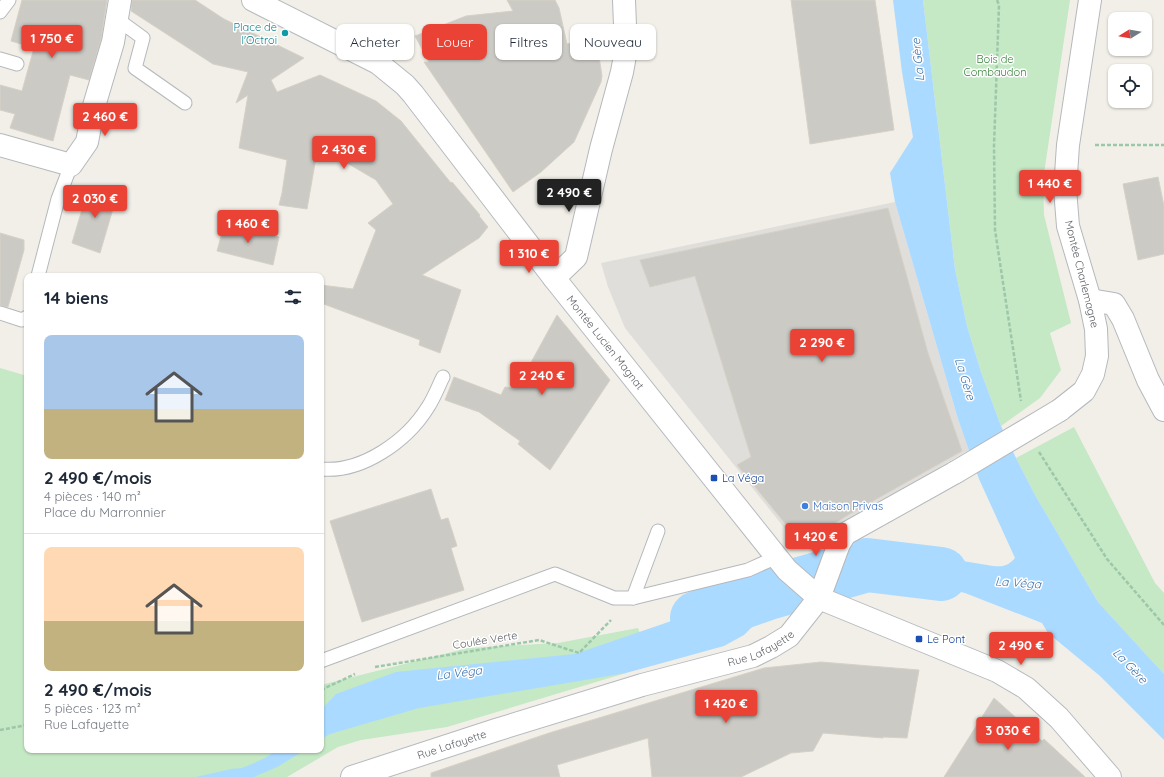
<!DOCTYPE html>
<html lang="fr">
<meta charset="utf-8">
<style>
body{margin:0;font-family:Quicksand,sans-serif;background:#f2f2f3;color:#1f2937;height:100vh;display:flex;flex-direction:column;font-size:15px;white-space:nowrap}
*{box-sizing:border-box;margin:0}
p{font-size:13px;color:#747a83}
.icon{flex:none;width:22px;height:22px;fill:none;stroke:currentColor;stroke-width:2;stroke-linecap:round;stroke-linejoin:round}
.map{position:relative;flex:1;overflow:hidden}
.drawer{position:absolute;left:24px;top:273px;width:300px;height:480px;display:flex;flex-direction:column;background:#fff;border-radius:8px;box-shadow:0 1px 3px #0004}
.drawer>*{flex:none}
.guide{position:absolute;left:336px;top:24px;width:380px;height:36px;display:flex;gap:8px}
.needle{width:26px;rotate:259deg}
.fabs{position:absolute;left:1108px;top:12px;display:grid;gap:8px}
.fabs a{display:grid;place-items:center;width:44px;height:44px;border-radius:8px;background:#fff;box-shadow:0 1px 3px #0004;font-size:20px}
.price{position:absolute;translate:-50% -34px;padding:0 9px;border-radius:4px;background:#ea4335;color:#fff;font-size:13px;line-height:26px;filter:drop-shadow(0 1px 2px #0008)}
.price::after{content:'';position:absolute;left:50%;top:24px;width:12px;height:9px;margin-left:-6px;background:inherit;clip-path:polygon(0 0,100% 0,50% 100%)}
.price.selected{background:#222;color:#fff}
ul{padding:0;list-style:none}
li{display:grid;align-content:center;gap:8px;height:212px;padding:0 20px}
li+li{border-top:1px solid #e0e1e3}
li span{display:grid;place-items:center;height:124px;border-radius:8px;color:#555}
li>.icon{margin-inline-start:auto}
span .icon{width:72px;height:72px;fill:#fffc;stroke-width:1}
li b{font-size:17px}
h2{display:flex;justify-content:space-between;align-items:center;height:48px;padding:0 20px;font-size:17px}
.tag{padding:0 14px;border-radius:8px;background:#fff;box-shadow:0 1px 3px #0004;font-size:14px;line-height:36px}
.tag.selected{background:#ea4335;color:#fff}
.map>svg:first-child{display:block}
.industrial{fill:#e0deda}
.green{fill:#c5e8c5}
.water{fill:#aadaff}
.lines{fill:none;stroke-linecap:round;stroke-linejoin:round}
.river{stroke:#aadaff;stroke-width:54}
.building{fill:#cccac5;stroke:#d6d1c6}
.service-casing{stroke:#b5b8bc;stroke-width:15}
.minor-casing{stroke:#b5b8bc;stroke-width:24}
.tertiary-casing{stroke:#b5b8bc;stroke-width:24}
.secondary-casing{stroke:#b6babf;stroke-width:24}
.path{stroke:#9cc7a9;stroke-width:2.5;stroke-dasharray:4 2;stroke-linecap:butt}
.service{stroke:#fff;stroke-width:13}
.minor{stroke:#fff;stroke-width:22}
.tertiary{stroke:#fff;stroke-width:22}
.secondary{stroke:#fff;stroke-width:22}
.tertiary-bridge-casing{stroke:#b5b8bc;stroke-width:24;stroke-linecap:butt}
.tertiary-bridge{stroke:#fff;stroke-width:22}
.culture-dot{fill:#0f9aa8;stroke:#fff;stroke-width:1.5}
.transit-dot{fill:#1a4fb4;stroke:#fff;stroke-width:1.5}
.shop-dot{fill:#3f7fe0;stroke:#fff;stroke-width:1.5}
.labels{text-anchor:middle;stroke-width:3;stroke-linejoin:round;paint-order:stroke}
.culture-label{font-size:11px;fill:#0d838f;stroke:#fff;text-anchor:end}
.park-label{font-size:11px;fill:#348238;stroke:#fff}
.street-label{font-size:11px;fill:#5f6368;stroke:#fff}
.transit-label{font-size:11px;fill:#164399;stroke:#fff;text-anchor:start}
.shop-label{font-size:11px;fill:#366cbe;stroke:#fff;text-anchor:start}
.water-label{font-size:12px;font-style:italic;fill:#4174aa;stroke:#fff}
</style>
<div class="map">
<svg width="1164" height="777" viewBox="0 0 1164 777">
<rect width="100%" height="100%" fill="#f1efe8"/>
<polygon class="industrial" points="895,202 958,419 969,450 814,540 790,535 625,328 608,287 601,263"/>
<g class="green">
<polygon points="923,0 1070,0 1043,180 1044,215 1071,323 1050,333 1061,370 1040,398 1001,426 981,372 967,326 955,269"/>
<polygon points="0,368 27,376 27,750 321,750 321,685 468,648 558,643 638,628 643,643 626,673 447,727 361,740 338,747 287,777 0,777"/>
<polygon points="1074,427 1155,583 1164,593 1164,674 1098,602 1035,495 1016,458"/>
</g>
<g class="water">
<path d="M893 0H923L955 269 967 326 981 372 1001 426 1016 458 1035 495 1098 602 1164 674V740L1100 676 1048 633 1042 623 965 593 868 569 867 563 896 550 993 566C1003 567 1008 566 1015 558L979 479 958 419 895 202 890 173 913 137 902 72Z"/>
<polygon points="759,591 768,593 765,606 761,618 744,635 724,646 626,673 419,708 330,734 321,739 321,710 336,694 396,672 575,654"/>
<polygon points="277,750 305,750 277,767 254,777 196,777 231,769 242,768 252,764 265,758"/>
</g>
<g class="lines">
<polyline class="river" points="697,618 768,593 867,565 941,574"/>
</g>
<g class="building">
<polygon points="22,0 107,0 101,39 89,80 70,75 53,141 10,128 15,114 0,110 0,85 22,91 34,48 11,41"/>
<polygon points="132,0 195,0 224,19 304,58 271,80 277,92 320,75 376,101 401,121 451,183 452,182 480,215 479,216 488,227 479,238 422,275 461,290 440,353 419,345 420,340 321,303 321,285 353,289 376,230 368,223 393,204 376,180 318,146 307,209 279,205 282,193 287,160 239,148 248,95 236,103 248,72 213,64 131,11"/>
<polygon points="507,0 555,0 559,8 567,44 596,37 602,76 601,82 574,142 541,172 513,192 424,62 429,62 415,36 466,16 513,11"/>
<polygon points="791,0 875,0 894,130 810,144"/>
<polygon points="1158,177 1164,206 1164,254 1138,260 1123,184"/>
<polygon points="89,186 117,195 100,253 72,243"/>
<polygon points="888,208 928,353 962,451 848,515 813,537 793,533 737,465 751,457 695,276 650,287 640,260"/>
<polygon points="225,222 279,237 273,265 217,251"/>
<polygon points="0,233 24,240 24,250 8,307 0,305"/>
<polygon points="557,315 610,380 550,470 518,444 520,441 479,412 445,400 454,377 501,395 505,387 517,388"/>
<polygon points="431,489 441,520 448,518 457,546 451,548 464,590 362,622 330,521"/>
<polygon points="821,662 919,670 907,738 883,737 883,738 823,733 813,751 791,753 741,777 652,777 648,738 557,765 560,777 431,777 431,773 549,733 764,668"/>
<polygon points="994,698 1042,741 1044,739 1085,777 944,777"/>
</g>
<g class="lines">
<defs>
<g id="service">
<polyline points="0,12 9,0"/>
<polyline points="117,19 143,38 135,68 185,103"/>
<polyline points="0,59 17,64"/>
<polyline points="38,276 58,199 71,165"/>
<polyline points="0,313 22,320 27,317"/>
<path d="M321 469C362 473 407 441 428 407 434 398 438 387 443 377"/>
<polyline points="633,598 658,531"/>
<polyline points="321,661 555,574 614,598 633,598 748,570 777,557"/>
</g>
<g id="minor">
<polyline points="0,145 71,165 87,142 94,106 113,42 120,0"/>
<polyline points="554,278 576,257 601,149 622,72 626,50 624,0"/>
<polyline points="1090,300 1114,304 1123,319 1148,380 1164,410"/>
</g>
<g id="tertiary">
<polyline points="1060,410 1084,391 1093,374 1097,356 1096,329 1090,300 1068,226 1065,189 1068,145 1090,0"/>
<polyline points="819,598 839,544 845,534 956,472"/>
</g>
<g id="secondary">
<path id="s1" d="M253 0 378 63 405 85 413 94 554 278 787 570 819 598 997 671 1026 688 1059 718 1110 777"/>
<path id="s2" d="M352 777 496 730 642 685 753 656 771 647 789 636 819 598"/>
</g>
</defs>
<use href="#service" class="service-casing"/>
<use href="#minor" class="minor-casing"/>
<use href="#tertiary" class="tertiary-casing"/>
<use href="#secondary" class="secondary-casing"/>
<g class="path">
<polyline points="997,0 999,5 994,146 995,230 1021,401"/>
<polyline points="1095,145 1164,145"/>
<polyline points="1039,452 1107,559 1164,625"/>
<polyline points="375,667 539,640 579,653 611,620"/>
<polyline points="321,690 355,674"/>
<polyline points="0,730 27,725"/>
<polyline points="166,750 174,751 179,750"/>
</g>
<use href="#service" class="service"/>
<use href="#minor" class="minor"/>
<use href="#tertiary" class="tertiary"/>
<use href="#secondary" class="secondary"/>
<defs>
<polyline id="tertiary-bridge" points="956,472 1060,410"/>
</defs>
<use href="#tertiary-bridge" class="tertiary-bridge-casing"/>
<use href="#tertiary-bridge" class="tertiary-bridge"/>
</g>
<circle class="culture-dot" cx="285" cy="33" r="4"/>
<g class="transit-dot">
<rect x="710" y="474" width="8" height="8" rx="2"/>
<rect x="915" y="635" width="8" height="8" rx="2"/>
</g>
<circle class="shop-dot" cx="805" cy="506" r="4"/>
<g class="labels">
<g class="culture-label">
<text x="277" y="31">Place de<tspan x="277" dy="13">l'Octroi</tspan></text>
</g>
<g class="park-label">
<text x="995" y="63">Bois de<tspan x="995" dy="13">Combaudon</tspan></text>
</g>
<g class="street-label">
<text transform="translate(1082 274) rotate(76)" y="4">Montée Charlemagne</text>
<text dy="4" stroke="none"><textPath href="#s1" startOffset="501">Montée Lucien Magnat</textPath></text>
<text transform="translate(485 640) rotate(-9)" y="4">Coulée Verte</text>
<text dy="4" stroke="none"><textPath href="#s2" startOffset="429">Rue Lafayette</textPath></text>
<text dy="4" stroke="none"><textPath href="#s2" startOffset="105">Rue Lafayette</textPath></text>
</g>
<g class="transit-label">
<text x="722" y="482">La Véga</text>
<text x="927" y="643">Le Pont</text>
</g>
<g class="shop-label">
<text x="813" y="510">Maison Privas</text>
</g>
<g class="water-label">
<text transform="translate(918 60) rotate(-96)" y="4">La Gère</text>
<text transform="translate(965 379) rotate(73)" y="4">La Gère</text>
<text transform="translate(1018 583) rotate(4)" y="4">La Véga</text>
<text transform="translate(1130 666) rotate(46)" y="4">La Gère</text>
<text transform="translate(459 673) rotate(-7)" y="4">La Véga</text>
</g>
</g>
</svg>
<div class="fabs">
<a><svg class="needle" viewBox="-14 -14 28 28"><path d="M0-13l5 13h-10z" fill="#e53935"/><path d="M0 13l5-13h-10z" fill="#747a83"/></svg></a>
<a><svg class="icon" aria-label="locate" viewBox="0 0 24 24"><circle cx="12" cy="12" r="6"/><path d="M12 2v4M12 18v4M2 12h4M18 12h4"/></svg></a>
</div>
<b class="price" style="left:52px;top:59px">1 750 €</b>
<b class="price" style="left:105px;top:137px">2 460 €</b>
<b class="price" style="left:344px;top:170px">2 430 €</b>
<b class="price" style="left:1050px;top:204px">1 440 €</b>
<b class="price selected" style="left:569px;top:213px">2 490 €</b>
<b class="price" style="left:95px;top:219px">2 030 €</b>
<b class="price" style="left:248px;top:244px">1 460 €</b>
<b class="price" style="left:529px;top:274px">1 310 €</b>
<b class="price" style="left:822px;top:363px">2 290 €</b>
<b class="price" style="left:542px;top:396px">2 240 €</b>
<b class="price" style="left:816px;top:557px">1 420 €</b>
<b class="price" style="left:1021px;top:666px">2 490 €</b>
<b class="price" style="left:726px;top:724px">1 420 €</b>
<b class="price" style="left:1008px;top:751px">3 030 €</b>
<div class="guide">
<a class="tag">Acheter</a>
<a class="tag selected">Louer</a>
<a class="tag">Filtres</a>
<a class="tag">Nouveau</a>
</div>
<section class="drawer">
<h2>14 biens<svg class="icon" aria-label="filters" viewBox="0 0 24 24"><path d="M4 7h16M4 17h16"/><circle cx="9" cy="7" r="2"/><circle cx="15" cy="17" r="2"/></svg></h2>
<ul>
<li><span style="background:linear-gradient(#a9c7e8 60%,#c2b280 0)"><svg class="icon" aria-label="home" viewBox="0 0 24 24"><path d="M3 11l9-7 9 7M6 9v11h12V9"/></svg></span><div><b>2 490 €/mois</b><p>4 pièces · 140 m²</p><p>Place du Marronnier</p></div></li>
<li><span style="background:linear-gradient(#ffd9b3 60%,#c2b280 0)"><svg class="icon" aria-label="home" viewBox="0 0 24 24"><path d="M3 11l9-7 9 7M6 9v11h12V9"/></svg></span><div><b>2 490 €/mois</b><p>5 pièces · 123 m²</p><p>Rue Lafayette</p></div></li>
</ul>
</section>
</div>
